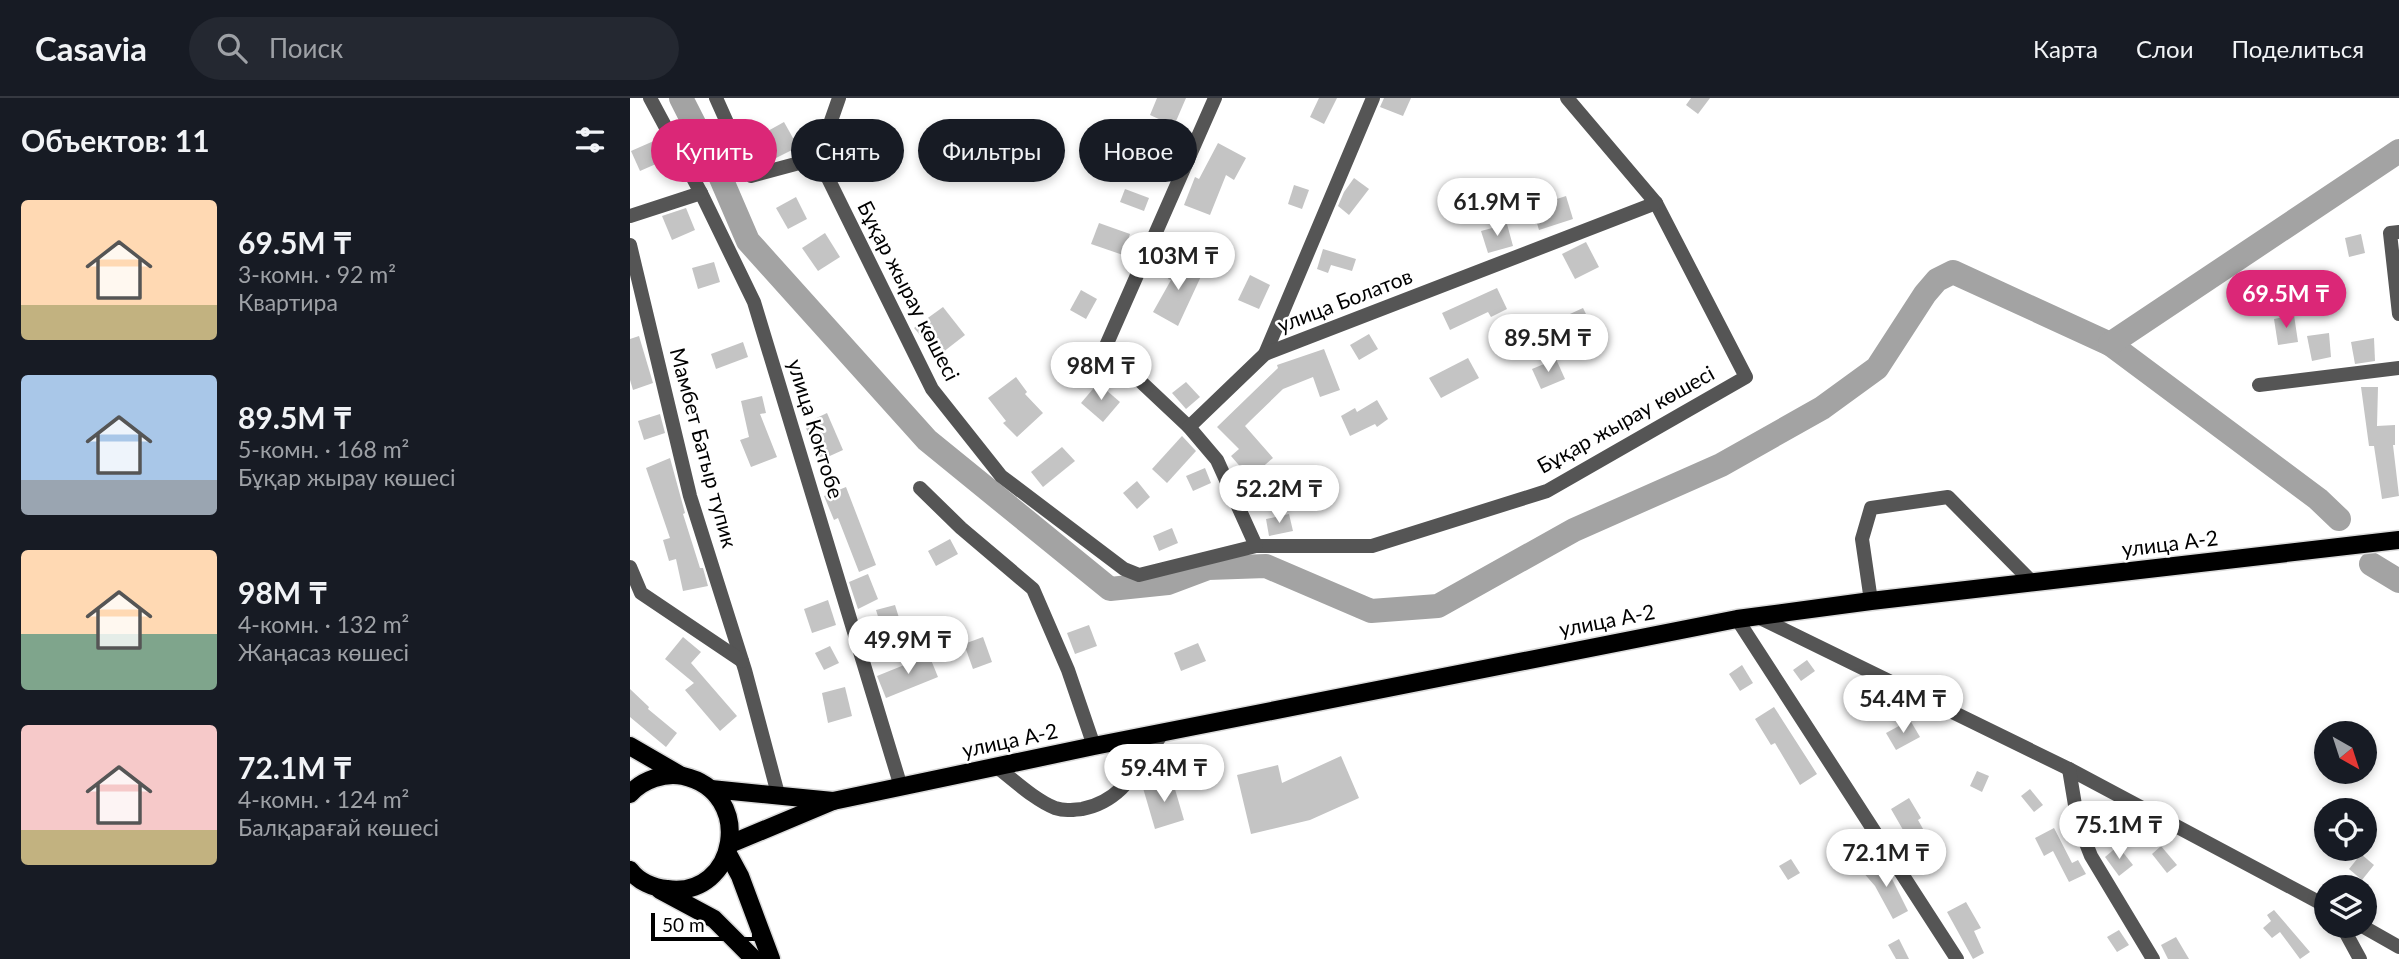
<!DOCTYPE html>
<html lang="ru">
<meta charset="utf-8">
<style>
body{margin:0;font-family:Lato,sans-serif;background:#242831;color:#f1f3f6;height:100vh;display:flex;flex-direction:column;font-size:26px;white-space:nowrap}
*{box-sizing:border-box;margin:0}
p{font-size:23px;color:#9ea1a6}
.icon{flex:none;width:38px;height:38px;fill:none;stroke:currentColor;stroke-width:2;stroke-linecap:round;stroke-linejoin:round}
.map{position:relative;flex:1;overflow:hidden}
.drawer{display:flex;flex-direction:column;background:#171b24;width:630px}
.drawer>*{flex:none}
.top-card{position:absolute;left:21px;top:21px;width:665px;height:63px;display:flex;gap:14px}
.needle{width:46px;rotate:141deg}
.tools{position:absolute;left:1684px;top:623px;display:grid;gap:14px}
.tools a{display:grid;place-items:center;width:63px;height:63px;border-radius:50%;background:#171b24;box-shadow:0 4px 10px #0003;font-size:35px}
.scale{position:absolute;left:21px;bottom:18px;width:105px;box-sizing:border-box;padding-left:7px;border:4px solid #000;border-top:0;font-size:19px;line-height:24px;white-space:nowrap;color:#000;-webkit-text-stroke:5px #fff;paint-order:stroke}
.price{position:absolute;translate:-50% -60px;padding:0 16px;border-radius:24px;background:#fff;color:#222;font-size:23px;line-height:46px;filter:drop-shadow(0 2px 4px #0008)}
.price::after{content:'';position:absolute;left:50%;top:42px;width:21px;height:16px;margin-left:-10px;background:inherit;clip-path:polygon(0 0,100% 0,50% 100%)}
.price.active{background:#db2777;color:#fff}
ul{padding:0;list-style:none}
li{display:flex;align-items:center;gap:21px;height:175px;padding:0 21px}
li span{display:grid;place-items:center;flex:none;width:196px;height:140px;border-radius:7px;color:#555}
li>.icon{margin-inline-start:auto}
span .icon{width:84px;height:84px;fill:#fffc;stroke-width:1}
li b{font-size:30px}
h2{display:flex;justify-content:space-between;align-items:center;height:84px;padding:0 21px;font-size:30px}
.pill{padding:0 24px;border-radius:32px;background:#171b24;box-shadow:0 4px 10px #0003;font-size:24px;line-height:63px}
.pill.active{background:#db2777;color:#fff}
header{display:flex;align-items:center;gap:42px;box-sizing:border-box;height:98px;padding:0 35px;background:#171b24;border-bottom:2px solid #363941}
header strong{font-size:33px}
nav{display:flex;gap:38px;margin-inline-start:auto;font-size:24px}
.search{width:490px;height:63px;background:#242831;display:flex;align-items:center;gap:18px;box-sizing:border-box;padding:0 24px;border-radius:38px;color:#9ea1a6;font-size:26px}
main{display:flex;flex:1;min-height:0}
.map>svg:first-child{display:block}
.lines{fill:none;stroke-linecap:round;stroke-linejoin:round}
.river{stroke:#a3a3a3;stroke-width:24}
.building{fill:#c4c4c4}
.major-casing{stroke:#dbdbdb;stroke-width:21}
.minor{stroke:#555;stroke-width:14}
.major{stroke:#000;stroke-width:18}
.labels{text-anchor:middle;stroke-width:5;stroke-linejoin:round;paint-order:stroke}
.street-label{font-size:21px;fill:#000;stroke:#fff}
</style>
<header>
<strong>Casavia</strong>
<div class="search"><svg class="icon" aria-label="search" viewBox="0 0 24 24"><circle cx="10" cy="10" r="6"/><path d="M15 15l6 6"/></svg>Поиск</div>
<nav><a>Карта</a><a>Слои</a><a>Поделиться</a></nav>
</header>
<main>
<section class="drawer">
<h2>Объектов: 11<svg class="icon" aria-label="filters" viewBox="0 0 24 24"><path d="M4 7h16M4 17h16"/><circle cx="9" cy="7" r="2"/><circle cx="15" cy="17" r="2"/></svg></h2>
<ul>
<li><span style="background:linear-gradient(#ffd9b3 75%,#c2b280 0)"><svg class="icon" aria-label="home" viewBox="0 0 24 24"><path d="M3 11l9-7 9 7M6 9v11h12V9"/></svg></span><div><b>69.5M ₸</b><p>3-комн. · 92 m²</p><p>Квартира</p></div></li>
<li><span style="background:linear-gradient(#a9c7e8 75%,#9aa5b1 0)"><svg class="icon" aria-label="home" viewBox="0 0 24 24"><path d="M3 11l9-7 9 7M6 9v11h12V9"/></svg></span><div><b>89.5M ₸</b><p>5-комн. · 168 m²</p><p>Бұқар жырау көшесі</p></div></li>
<li><span style="background:linear-gradient(#ffd9b3 60%,#7fa58c 0)"><svg class="icon" aria-label="home" viewBox="0 0 24 24"><path d="M3 11l9-7 9 7M6 9v11h12V9"/></svg></span><div><b>98M ₸</b><p>4-комн. · 132 m²</p><p>Жаңасаз көшесі</p></div></li>
<li><span style="background:linear-gradient(#f6c9c9 75%,#c2b280 0)"><svg class="icon" aria-label="home" viewBox="0 0 24 24"><path d="M3 11l9-7 9 7M6 9v11h12V9"/></svg></span><div><b>72.1M ₸</b><p>4-комн. · 124 m²</p><p>Балқарағай көшесі</p></div></li>
</ul>
</section>
<div class="map">
<svg width="1769" height="861" viewBox="0 0 1769 861">
<rect width="100%" height="100%" fill="#fff"/>
<g class="lines">
<g class="river">
<polyline points="51,0 87,71 118,143 297,342 480,491 538,485 578,470 636,468 741,513 808,508 944,432 1091,367 1192,310 1247,270 1295,196 1307,182 1323,174 1480,246 1688,401 1709,421"/>
<polyline points="1480,246 1769,53"/>
<polyline points="1741,466 1769,483"/>
</g>
</g>
<g class="building">
<polygon points="527,0 556,0 540,37 547,40 539,64 520,57 531,22 520,17"/>
<polygon points="689,0 707,0 694,26 680,19"/>
<polygon points="754,0 781,0 773,18 750,9"/>
<polygon points="1061,0 1080,0 1068,16 1056,7"/>
<polygon points="154,24 168,49 140,63 127,39"/>
<polygon points="26,42 35,62 10,73 1,53"/>
<polygon points="588,45 616,60 604,82 596,77 580,117 554,107 565,79 569,81"/>
<polygon points="724,80 739,91 719,117 708,108 714,94"/>
<polygon points="664,87 679,92 672,111 658,106"/>
<polygon points="495,91 519,100 514,113 490,104"/>
<polygon points="936,98 943,121 909,132 902,109"/>
<polygon points="166,99 177,121 158,131 146,110"/>
<polygon points="56,110 65,132 42,142 32,118"/>
<polygon points="469,125 500,136 493,157 461,146"/>
<polygon points="877,126 883,148 858,155 851,133"/>
<polygon points="195,135 210,159 188,173 172,150"/>
<polygon points="1731,136 1735,155 1719,159 1715,140"/>
<polygon points="956,144 969,169 945,181 932,156"/>
<polygon points="693,151 726,161 722,173 701,167 698,175 687,171"/>
<polygon points="548,161 573,174 548,228 523,214 541,182 538,181"/>
<polygon points="84,164 90,184 68,191 62,170"/>
<polygon points="620,177 640,187 629,211 608,202"/>
<polygon points="867,190 877,211 861,219 858,214 820,232 812,215"/>
<polygon points="451,192 467,201 456,221 440,212"/>
<polygon points="313,209 335,237 308,258 284,230"/>
<polygon points="953,210 961,226 937,237 929,221"/>
<polygon points="1664,217 1668,244 1648,247 1644,221"/>
<polygon points="1699,235 1701,259 1682,263 1677,238"/>
<polygon points="739,236 748,251 729,262 720,247"/>
<polygon points="9,238 23,285 3,292 0,282 0,241"/>
<polygon points="1744,240 1745,263 1725,266 1721,244"/>
<polygon points="113,244 118,259 86,271 81,256"/>
<polygon points="694,251 710,292 690,299 683,279 653,291 621,322 615,328 643,360 620,380 601,358 609,351 587,329 648,270 647,267"/>
<polygon points="838,260 849,280 811,300 799,280"/>
<polygon points="926,261 935,281 911,291 902,271"/>
<polygon points="386,279 397,294 395,296 413,315 387,339 373,325 376,323 358,300"/>
<polygon points="556,284 570,299 556,311 542,295"/>
<polygon points="468,285 490,304 473,324 451,305"/>
<polygon points="1731,289 1748,289 1747,328 1765,327 1765,347 1763,347 1769,398 1752,401 1744,348 1739,348"/>
<polygon points="132,298 136,315 130,316 147,359 121,369 110,342 119,339 111,303"/>
<polygon points="747,302 758,321 747,329 745,326 720,338 711,318 725,310 727,314"/>
<polygon points="197,315 213,352 191,362 174,326"/>
<polygon points="30,316 35,335 14,342 8,323"/>
<polygon points="552,338 566,353 537,385 522,371"/>
<polygon points="432,349 445,363 413,389 401,374"/>
<polygon points="40,360 55,415 53,416 70,470 73,470 78,488 53,493 46,461 39,463 33,442 40,440 16,370"/>
<polygon points="575,370 581,385 563,393 556,378"/>
<polygon points="507,383 520,399 507,411 493,395"/>
<polygon points="216,389 246,467 229,474 208,420 204,422 194,398"/>
<polygon points="659,416 663,433 639,438 636,421"/>
<polygon points="542,430 548,445 529,453 523,438"/>
<polygon points="320,441 328,456 306,468 298,453"/>
<polygon points="238,476 248,501 228,511 219,484"/>
<polygon points="198,502 206,527 182,535 174,511"/>
<polygon points="265,507 270,523 251,528 246,512"/>
<polygon points="459,527 467,548 445,556 437,535"/>
<polygon points="53,539 71,554 61,565 107,618 90,633 55,592 64,585 35,561"/>
<polygon points="353,539 362,564 343,571 334,546"/>
<polygon points="568,545 576,563 551,573 544,555"/>
<polygon points="200,548 209,565 194,572 185,555"/>
<polygon points="299,557 308,579 256,600 247,578"/>
<polygon points="1177,562 1185,573 1171,583 1163,572"/>
<polygon points="1112,567 1123,585 1110,593 1099,576"/>
<polygon points="215,589 222,618 198,625 192,595"/>
<polygon points="0,591 19,609 18,611 47,635 36,649 0,619"/>
<polygon points="1144,609 1187,676 1170,687 1145,645 1141,647 1125,621"/>
<polygon points="1280,622 1290,639 1266,652 1256,635"/>
<polygon points="711,658 729,700 680,722 621,736 607,677 648,667 652,685"/>
<polygon points="1347,673 1359,678 1352,694 1340,688"/>
<polygon points="542,681 554,722 525,731 513,690"/>
<polygon points="1400,691 1413,707 1404,714 1391,698"/>
<polygon points="1279,700 1291,720 1288,722 1301,745 1283,757 1276,746 1280,744 1261,711"/>
<polygon points="1424,730 1442,765 1448,762 1456,776 1439,784 1423,753 1414,758 1405,740"/>
<polygon points="1488,748 1503,767 1489,778 1475,759"/>
<polygon points="1531,748 1547,767 1537,775 1522,756"/>
<polygon points="1731,756 1744,767 1732,782 1719,771"/>
<polygon points="1161,761 1170,775 1158,782 1149,768"/>
<polygon points="1248,761 1260,777 1278,813 1263,821 1245,788 1232,773"/>
<polygon points="1336,804 1351,830 1344,833 1354,855 1343,861 1317,814"/>
<polygon points="1644,812 1680,854 1670,861 1650,834 1642,840 1633,830 1641,823 1637,817"/>
<polygon points="1489,832 1499,847 1487,854 1477,839"/>
<polygon points="1546,839 1559,861 1538,861 1531,847"/>
<polygon points="1269,841 1279,861 1266,861 1258,847"/>
</g>
<g class="lines">
<defs>
<g id="major">
<polyline points="0,648 50,677"/>
<polyline points="81,691 203,703"/>
<path d="M0 696C12 682 35 674 53 678 126 694 108 801 37 791 23 790 8 783 0 772"/>
<polyline points="100,746 203,703 464,648 1107,521 1241,503 1769,442"/>
<polyline points="97,754 110,778 141,861"/>
<polyline points="30,792 84,821 124,861"/>
</g>
</defs>
<use href="#major" class="major-casing"/>
<g class="minor">
<polyline points="20,0 71,95 124,204 271,689"/>
<polyline points="86,0 121,78 188,60 302,291 371,378 494,471 509,477 626,448 742,448 917,393 1116,279 1026,105 937,0"/>
<polyline points="585,0 475,250 559,329 587,362 626,448"/>
<polyline points="188,60 209,0"/>
<polyline points="0,118 71,95"/>
<polyline points="1769,134 1760,135 1769,216"/>
<polyline points="0,147 60,398 115,572 148,696"/>
<polyline points="635,256 743,0"/>
<polyline points="1629,287 1769,270"/>
<polyline points="559,329 635,256 1026,105"/>
<polyline points="290,390 331,430 403,491 438,572 464,648"/>
<polyline points="0,469 11,495 112,563"/>
<polyline points="1241,503 1232,441 1241,410 1318,399 1402,484"/>
<polyline points="1128,519 1439,671 1696,808"/>
<polyline points="1107,521 1327,861"/>
<path d="M368 670C385 683 405 702 425 710 435 713 442 712 452 711 494 703 508 668 532 636"/>
<polyline points="1439,671 1448,725 1461,758 1523,861"/>
<polyline points="1712,828 1730,861"/>
<polyline points="1732,828 1769,849"/>
</g>
<use href="#major" class="major"/>
</g>
<g class="labels">
<g class="street-label">
<text transform="translate(278 193) rotate(63)" y="7">Бұқар жырау көшесі</text>
<text transform="translate(715 203) rotate(-21)" y="7">улица Болатов</text>
<text transform="translate(996 322) rotate(-29)" y="7">Бұқар жырау көшесі</text>
<text transform="translate(185 331) rotate(73)" y="7">улица Коктобе</text>
<text transform="translate(73 350) rotate(75)" y="7">Мамбет Батыр тупик</text>
<text transform="translate(1540 446) rotate(-7)" y="7">улица А-2</text>
<text transform="translate(977 523) rotate(-11)" y="7">улица А-2</text>
<text transform="translate(380 643) rotate(-12)" y="7">улица А-2</text>
</g>
</g>
</svg>
<div class="tools">
<a><svg class="needle" viewBox="-14 -14 28 28"><path d="M0-13l5 13h-10z" fill="#e53935"/><path d="M0 13l5-13h-10z" fill="#9ea1a6"/></svg></a>
<a><svg class="icon" aria-label="locate" viewBox="0 0 24 24"><circle cx="12" cy="12" r="6"/><path d="M12 2v4M12 18v4M2 12h4M18 12h4"/></svg></a>
<a><svg class="icon" aria-label="layers" viewBox="0 0 24 24"><path d="M12 4l9 5-9 5-9-5zM3 14l9 5 9-5"/></svg></a>
</div>
<div class="scale">50 m</div>
<b class="price" style="left:867px;top:140px">61.9M ₸</b>
<b class="price" style="left:548px;top:194px">103M ₸</b>
<b class="price active" style="left:1656px;top:232px">69.5M ₸</b>
<b class="price" style="left:918px;top:276px">89.5M ₸</b>
<b class="price" style="left:471px;top:304px">98M ₸</b>
<b class="price" style="left:649px;top:427px">52.2M ₸</b>
<b class="price" style="left:278px;top:578px">49.9M ₸</b>
<b class="price" style="left:1273px;top:637px">54.4M ₸</b>
<b class="price" style="left:534px;top:706px">59.4M ₸</b>
<b class="price" style="left:1489px;top:763px">75.1M ₸</b>
<b class="price" style="left:1256px;top:791px">72.1M ₸</b>
<div class="top-card">
<a class="pill active">Купить</a>
<a class="pill">Снять</a>
<a class="pill">Фильтры</a>
<a class="pill">Новое</a>
</div>
</div>
</main>
